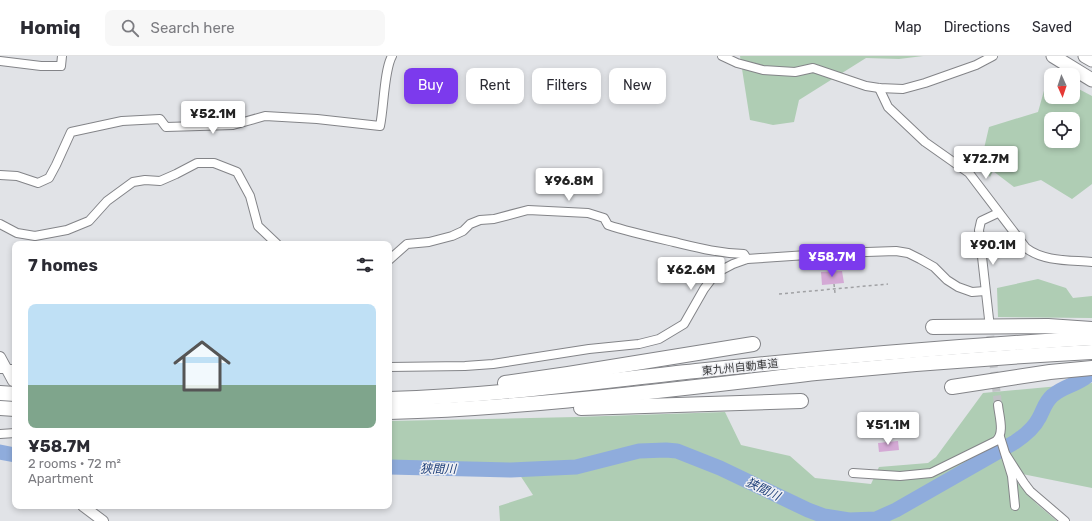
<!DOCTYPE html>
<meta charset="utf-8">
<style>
body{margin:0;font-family:Rubik,"Noto Sans JP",sans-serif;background:#f7f7f7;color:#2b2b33;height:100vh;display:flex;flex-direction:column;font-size:15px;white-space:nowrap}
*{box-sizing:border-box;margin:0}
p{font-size:13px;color:#7c7c81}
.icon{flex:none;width:22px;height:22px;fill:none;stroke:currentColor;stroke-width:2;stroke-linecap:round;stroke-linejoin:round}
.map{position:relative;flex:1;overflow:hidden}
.drawer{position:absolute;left:12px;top:185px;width:380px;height:268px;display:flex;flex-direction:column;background:#fff;border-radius:8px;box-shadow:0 2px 6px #0003}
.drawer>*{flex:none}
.guide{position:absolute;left:404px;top:12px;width:380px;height:36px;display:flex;gap:8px}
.needle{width:26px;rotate:177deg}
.tools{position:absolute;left:1044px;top:12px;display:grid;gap:8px}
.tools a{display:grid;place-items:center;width:36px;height:36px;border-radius:8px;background:#fff;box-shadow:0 2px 6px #0003;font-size:20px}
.price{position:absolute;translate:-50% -34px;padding:0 9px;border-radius:4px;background:#fff;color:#222;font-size:13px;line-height:26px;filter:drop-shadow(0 1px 2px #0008)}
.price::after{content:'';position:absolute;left:50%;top:24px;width:12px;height:9px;margin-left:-6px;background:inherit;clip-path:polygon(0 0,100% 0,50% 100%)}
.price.current{background:#7c3aed;color:#fff}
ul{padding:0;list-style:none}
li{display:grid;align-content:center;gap:8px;height:212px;padding:0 16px}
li+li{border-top:1px solid #e1e1e2}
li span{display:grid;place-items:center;height:124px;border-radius:8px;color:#555}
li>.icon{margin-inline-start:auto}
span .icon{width:72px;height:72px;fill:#fffc;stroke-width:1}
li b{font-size:17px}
h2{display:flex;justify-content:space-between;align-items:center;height:48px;padding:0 16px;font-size:17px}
.chip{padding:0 14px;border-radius:8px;background:#fff;box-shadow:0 2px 6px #0003;font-size:14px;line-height:36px}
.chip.current{background:#7c3aed;color:#fff}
header{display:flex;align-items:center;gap:24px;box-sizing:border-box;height:56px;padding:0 20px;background:#fff;border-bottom:1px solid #e1e1e2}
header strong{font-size:19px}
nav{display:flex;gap:22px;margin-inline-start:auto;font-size:14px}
.search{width:280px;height:36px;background:#f7f7f7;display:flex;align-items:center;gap:10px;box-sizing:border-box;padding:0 14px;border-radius:8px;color:#7c7c81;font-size:15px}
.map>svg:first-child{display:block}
.green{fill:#afcdb4;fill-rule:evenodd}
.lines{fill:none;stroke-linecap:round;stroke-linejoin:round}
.river{stroke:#8facdc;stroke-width:15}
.building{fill:#d4a9d5}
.minor-tunnel{stroke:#c0c2c5;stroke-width:8;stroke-dasharray:8 4;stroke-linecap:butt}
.minor-casing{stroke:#838488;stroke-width:10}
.tertiary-casing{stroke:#838488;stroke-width:12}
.trunk-casing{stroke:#838488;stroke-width:15}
.motorway-casing{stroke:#838488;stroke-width:16}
.path{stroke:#a0a1a4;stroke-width:1.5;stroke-dasharray:3 3;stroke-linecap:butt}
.minor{stroke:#fff;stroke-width:8}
.tertiary{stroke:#fff;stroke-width:10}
.trunk{stroke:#fff;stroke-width:13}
.motorway{stroke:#fff;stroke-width:14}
.labels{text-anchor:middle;stroke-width:3;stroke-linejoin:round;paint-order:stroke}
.street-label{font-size:11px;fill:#3c3c3e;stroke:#eff0f4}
.water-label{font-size:12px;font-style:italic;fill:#1d3e78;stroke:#eff0f4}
</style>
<header>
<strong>Homiq</strong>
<div class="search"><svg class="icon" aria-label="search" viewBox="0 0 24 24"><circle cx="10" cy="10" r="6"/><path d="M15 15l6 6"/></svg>Search here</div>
<nav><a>Map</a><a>Directions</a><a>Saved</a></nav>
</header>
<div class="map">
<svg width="1092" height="465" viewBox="0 0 1092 465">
<rect width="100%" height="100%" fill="#e1e3e7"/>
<g class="green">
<polygon points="740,0 923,0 899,3 866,2 799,44 794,66 773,69 750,64"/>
<path d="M1049 17 1053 19H1051V41H1073V30L1092 40V128L1072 143 1041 124 1014 131 993 115 990 121 980 110 989 71 1038 56ZM1051 63H1073V85H1051Z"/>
<polygon points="1038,223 1066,232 1073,242 1092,240 1092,262 998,261 997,232"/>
<polygon points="1092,327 1092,432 1007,415 1037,448 1057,465 498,465 500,465 499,450 533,439 514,410 389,404 389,365 576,361 725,356 741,389 790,400 815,422 871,428 879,411 928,407 936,401 983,337"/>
</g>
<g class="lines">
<g class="river">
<polyline points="0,396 15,399"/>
<path d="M389 411 511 414 576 411 639 395 666 394 677 395 720 412 808 454 824 460 849 464 876 463 896 454 1015 386C1024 380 1034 372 1039 362 1043 355 1045 346 1052 340 1064 329 1080 329 1092 316"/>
</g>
</g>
<g class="building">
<polygon points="842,215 844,227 822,229 821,216"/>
<polygon points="898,385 899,394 879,396 878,387"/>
</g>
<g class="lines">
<polyline class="minor-tunnel" points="989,268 998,349"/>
<defs>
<g id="minor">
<polyline points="722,0 737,7 763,14 795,16 813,12 866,30 879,32 903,33 925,27 976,9 993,0"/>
<polyline points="0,5 41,10 61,10 62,0"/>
<path d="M879 32 888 51 925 86 969 117 1026 192C1044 206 1071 204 1092 206"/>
<path d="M0 119 17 120 38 127 49 122 56 109 71 76 122 65 160 63 166 71 233 69 265 60 317 63 380 70C384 51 384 14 392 0"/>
<polyline points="0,168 17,177 35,180 67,174 89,165 107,145 133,126 145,124 160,125 176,118 197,107 214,107 237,116 250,140 258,170 277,188"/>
<path d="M389 204 407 188 429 186 452 180 463 175 470 168 480 164 494 163 528 154 588 157 604 162 608 169C629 176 652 181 674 186 699 192 718 197 744 198L747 203"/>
<polyline points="989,263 979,174 981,165 998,157"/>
<polyline points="389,311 465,310 493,308 589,293 639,288 659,283 684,268 704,233 716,217 733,208 747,203 837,197 896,195 908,197 920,203 934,211 947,224 958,231 972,236 985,235"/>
<polyline points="0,313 15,313"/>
<polyline points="0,378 15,377"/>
<polyline points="1000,381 1012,420 1015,450"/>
<polyline points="1006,399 1024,427 1030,435 1065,465"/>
<path d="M853 417 900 420 931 417 996 385C1005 377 999 360 998 349"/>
</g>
<g id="tertiary">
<polyline points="0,301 13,325"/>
<polyline points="83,450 103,465"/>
</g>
<g id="trunk">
<polyline points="1053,0 1092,24"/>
<polyline points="1085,0 1092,4"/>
</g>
<g id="motorway">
<polyline points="933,271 1048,270 1092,273"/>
<polyline points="505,327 568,318 753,288"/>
<polyline points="952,331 1050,316 1092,312"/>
<polyline points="0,337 15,338"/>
<path d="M389 343C492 340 594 326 696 315 828 301 960 290 1092 282"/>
<polyline points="0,352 15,353"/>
<polyline points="581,352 801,345"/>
<path d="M389 356C532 352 674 333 816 317 908 308 1000 301 1092 296"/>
</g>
</defs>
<use href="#minor" class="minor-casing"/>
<use href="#tertiary" class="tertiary-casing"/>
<use href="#trunk" class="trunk-casing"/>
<use href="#motorway" class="motorway-casing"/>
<g class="path">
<polyline points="834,228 835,237"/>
<polyline points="779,238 888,228"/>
</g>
<use href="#minor" class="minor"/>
<use href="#tertiary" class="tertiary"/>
<use href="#trunk" class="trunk"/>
<use href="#motorway" class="motorway"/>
</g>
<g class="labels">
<g class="street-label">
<text transform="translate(740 311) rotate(-6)" y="4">東九州自動車道</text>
</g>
<g class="water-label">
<text transform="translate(438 413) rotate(1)" y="4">狭間川</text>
<text transform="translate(763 433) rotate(26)" y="4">狭間川</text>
</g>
</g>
</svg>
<div class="tools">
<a><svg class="needle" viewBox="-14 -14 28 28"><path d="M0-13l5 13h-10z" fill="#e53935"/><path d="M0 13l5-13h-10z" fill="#7c7c81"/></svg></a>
<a><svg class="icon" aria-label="locate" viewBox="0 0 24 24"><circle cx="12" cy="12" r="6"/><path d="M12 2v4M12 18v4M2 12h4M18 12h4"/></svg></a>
</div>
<b class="price" style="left:213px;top:79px">¥52.1M</b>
<b class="price" style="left:986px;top:124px">¥72.7M</b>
<b class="price" style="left:569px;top:146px">¥96.8M</b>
<b class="price" style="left:993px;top:210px">¥90.1M</b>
<b class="price current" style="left:832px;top:222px">¥58.7M</b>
<b class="price" style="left:691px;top:235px">¥62.6M</b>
<b class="price" style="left:888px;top:390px">¥51.1M</b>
<div class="guide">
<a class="chip current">Buy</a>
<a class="chip">Rent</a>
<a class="chip">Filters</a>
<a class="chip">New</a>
</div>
<section class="drawer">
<h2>7 homes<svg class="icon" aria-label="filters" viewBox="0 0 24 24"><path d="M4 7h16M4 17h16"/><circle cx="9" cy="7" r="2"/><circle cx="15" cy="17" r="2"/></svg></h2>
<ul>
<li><span style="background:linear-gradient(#bfe0f5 65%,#7fa58c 0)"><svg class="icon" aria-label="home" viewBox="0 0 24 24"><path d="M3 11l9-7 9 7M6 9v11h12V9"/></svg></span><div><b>¥58.7M</b><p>2 rooms · 72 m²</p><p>Apartment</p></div></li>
</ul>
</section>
</div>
